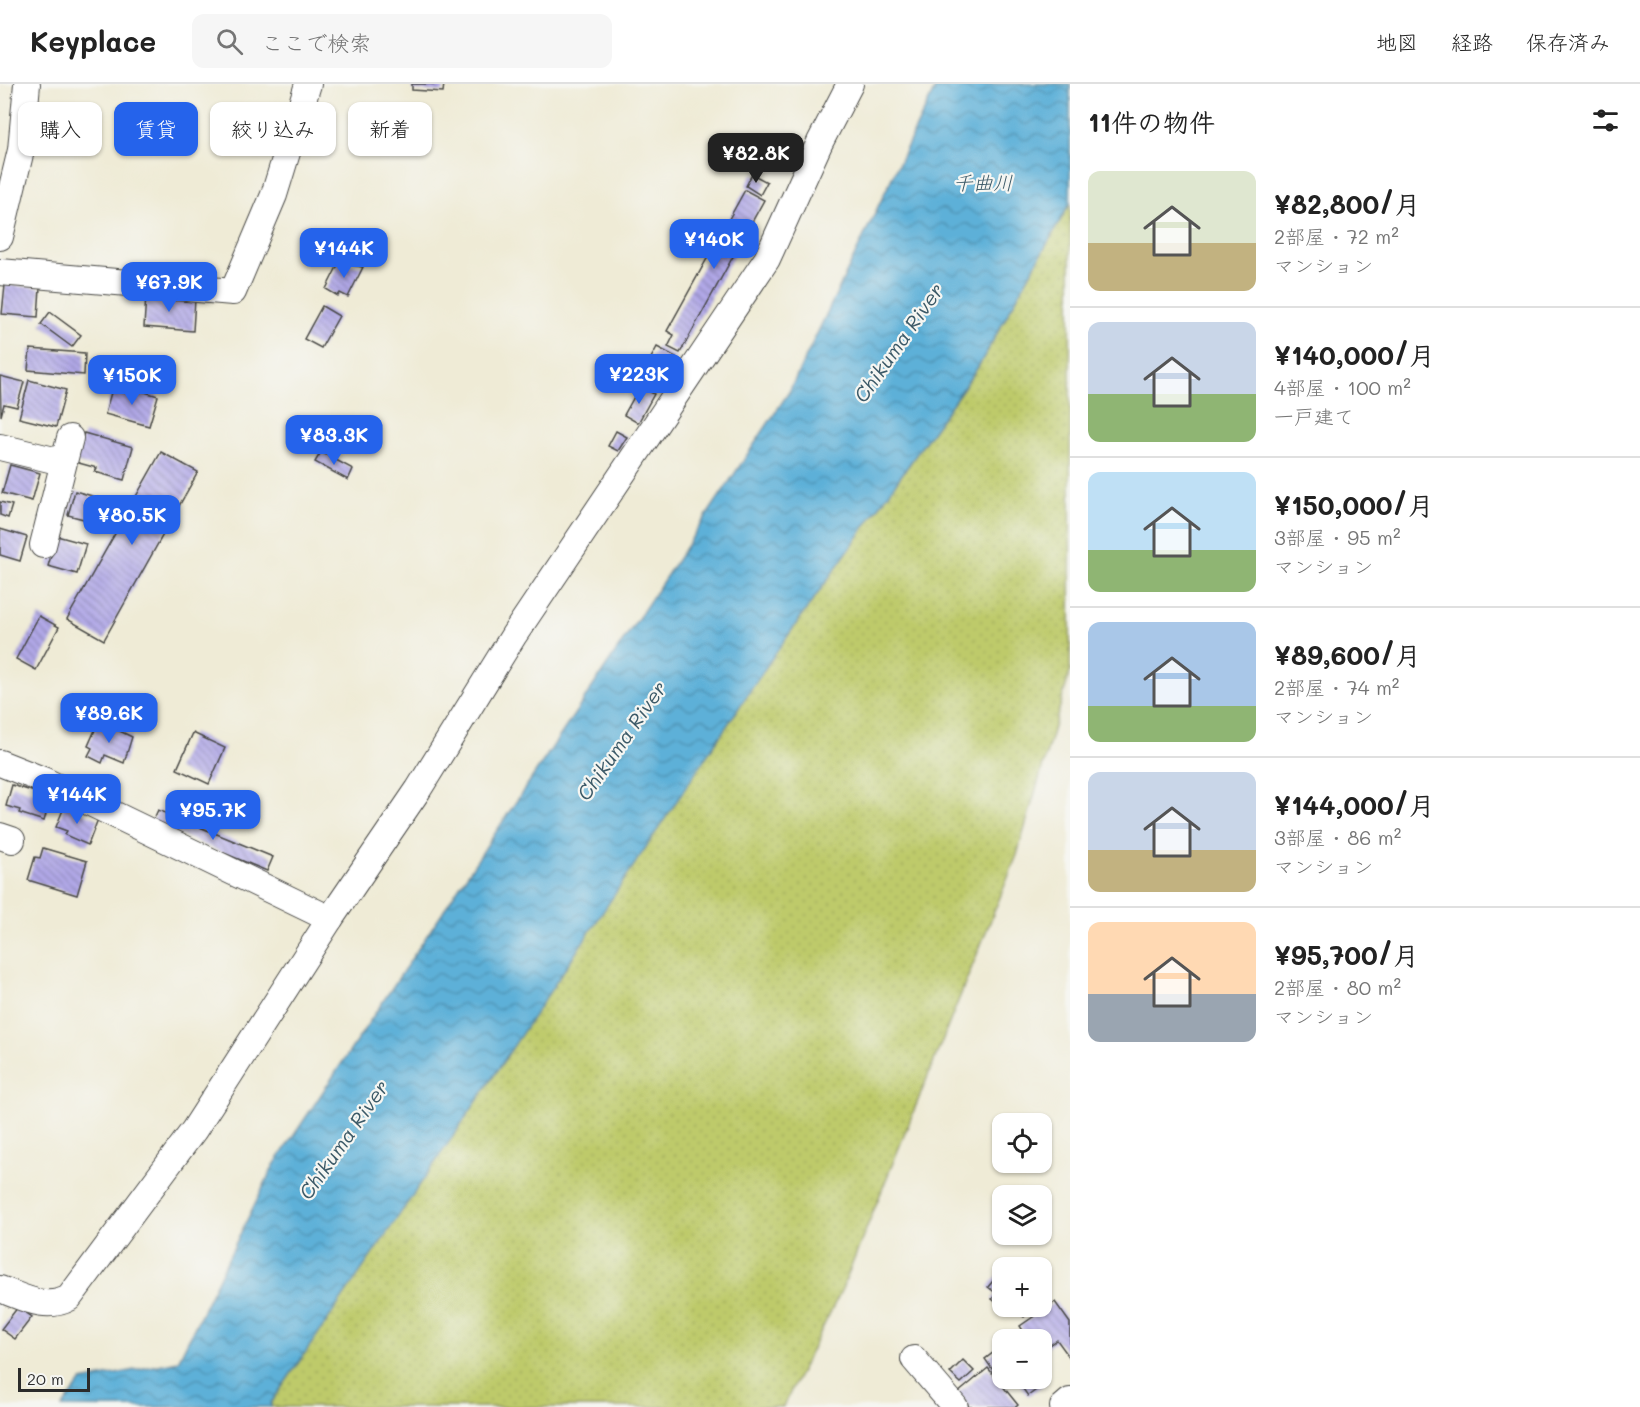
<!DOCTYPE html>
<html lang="ja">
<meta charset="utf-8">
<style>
body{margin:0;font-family:Mali,"Klee One",sans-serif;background:#f6f6f6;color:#222;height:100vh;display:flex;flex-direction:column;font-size:22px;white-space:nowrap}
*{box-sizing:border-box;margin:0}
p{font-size:20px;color:#767676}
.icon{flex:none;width:33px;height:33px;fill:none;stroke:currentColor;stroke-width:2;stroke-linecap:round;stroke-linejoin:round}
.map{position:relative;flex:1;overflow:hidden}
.drawer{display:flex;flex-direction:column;background:#fff;width:570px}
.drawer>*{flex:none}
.banner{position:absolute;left:18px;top:18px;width:570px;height:54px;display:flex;gap:12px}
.tools{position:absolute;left:992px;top:1029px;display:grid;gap:12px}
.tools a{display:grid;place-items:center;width:60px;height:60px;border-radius:12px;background:#fff;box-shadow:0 2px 4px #0004;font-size:30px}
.scale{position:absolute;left:18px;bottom:15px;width:72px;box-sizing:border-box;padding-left:6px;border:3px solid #2b2b2b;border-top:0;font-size:16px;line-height:21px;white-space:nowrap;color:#2b2b2b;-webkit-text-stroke:4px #f6f6f2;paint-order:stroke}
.price{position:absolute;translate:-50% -51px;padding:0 14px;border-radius:12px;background:#2563eb;color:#fff;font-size:20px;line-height:39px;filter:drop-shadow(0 2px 3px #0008)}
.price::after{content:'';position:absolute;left:50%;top:36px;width:18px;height:14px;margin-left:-9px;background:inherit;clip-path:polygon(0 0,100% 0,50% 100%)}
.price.active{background:#222;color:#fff}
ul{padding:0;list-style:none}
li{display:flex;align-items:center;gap:18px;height:150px;padding:0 18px}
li+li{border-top:2px solid #e0e0e0}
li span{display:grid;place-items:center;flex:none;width:168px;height:120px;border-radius:12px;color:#555}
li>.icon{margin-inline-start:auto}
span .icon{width:72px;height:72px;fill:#fffc;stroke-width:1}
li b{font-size:26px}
h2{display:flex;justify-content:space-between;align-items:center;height:72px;padding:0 18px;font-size:26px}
.pill{padding:0 21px;border-radius:12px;background:#fff;box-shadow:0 2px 4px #0004;font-size:21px;line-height:54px}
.pill.active{background:#2563eb;color:#fff}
header{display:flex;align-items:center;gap:36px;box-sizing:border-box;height:84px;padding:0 30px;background:#fff;border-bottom:2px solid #e0e0e0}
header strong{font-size:28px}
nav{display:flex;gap:33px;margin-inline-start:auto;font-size:21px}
.search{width:420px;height:54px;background:#f6f6f6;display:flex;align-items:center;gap:15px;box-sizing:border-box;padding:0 21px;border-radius:12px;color:#767676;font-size:22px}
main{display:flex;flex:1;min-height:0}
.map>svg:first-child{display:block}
.grass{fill:url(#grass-dots);stroke:#747a4b;stroke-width:1.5}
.water{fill:url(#water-waves);stroke:#446e82;stroke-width:1.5}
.building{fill:url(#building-back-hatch)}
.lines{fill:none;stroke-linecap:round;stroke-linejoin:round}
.minor-casing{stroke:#484845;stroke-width:28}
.minor{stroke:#fff;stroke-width:26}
.labels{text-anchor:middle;stroke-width:4.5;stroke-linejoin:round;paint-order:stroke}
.water-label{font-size:20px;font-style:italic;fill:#3c5a68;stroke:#f6f6f2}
</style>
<header>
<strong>Keyplace</strong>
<div class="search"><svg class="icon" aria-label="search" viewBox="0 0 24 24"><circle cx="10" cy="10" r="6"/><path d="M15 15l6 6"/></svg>ここで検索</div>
<nav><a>地図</a><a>経路</a><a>保存済み</a></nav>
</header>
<main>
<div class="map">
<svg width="1070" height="1323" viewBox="0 0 1070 1323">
<defs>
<pattern id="grass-dots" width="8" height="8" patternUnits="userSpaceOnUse" patternTransform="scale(1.5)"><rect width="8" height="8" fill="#beca6b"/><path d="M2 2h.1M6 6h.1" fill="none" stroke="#a3ae5d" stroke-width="1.8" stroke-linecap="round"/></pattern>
<pattern id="water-waves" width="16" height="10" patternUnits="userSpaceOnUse" patternTransform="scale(1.5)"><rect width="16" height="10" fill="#5db0d8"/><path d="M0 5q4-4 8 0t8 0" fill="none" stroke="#4d8faf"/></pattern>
<pattern id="building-back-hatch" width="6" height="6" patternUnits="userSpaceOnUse" patternTransform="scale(1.5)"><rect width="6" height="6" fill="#b1a8e7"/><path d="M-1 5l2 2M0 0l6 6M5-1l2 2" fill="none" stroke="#9089bb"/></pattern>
</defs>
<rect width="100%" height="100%" fill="#f6f6f2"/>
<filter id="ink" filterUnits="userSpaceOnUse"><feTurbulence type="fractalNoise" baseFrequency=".0167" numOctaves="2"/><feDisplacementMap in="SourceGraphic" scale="12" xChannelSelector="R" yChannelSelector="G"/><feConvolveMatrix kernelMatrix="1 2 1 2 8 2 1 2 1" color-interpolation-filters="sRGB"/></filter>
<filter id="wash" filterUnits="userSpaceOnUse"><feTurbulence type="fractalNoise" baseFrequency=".008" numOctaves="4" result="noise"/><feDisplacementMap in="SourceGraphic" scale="24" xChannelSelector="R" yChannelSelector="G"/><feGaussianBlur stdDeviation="1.35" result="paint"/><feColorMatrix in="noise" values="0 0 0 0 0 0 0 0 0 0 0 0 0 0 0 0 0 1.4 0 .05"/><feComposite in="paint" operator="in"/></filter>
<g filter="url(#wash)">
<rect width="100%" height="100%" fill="#efebd6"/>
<polygon class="grass" points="1070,119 1070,588 1017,771 842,1205 783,1323 271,1323 271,1319 770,577 978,283"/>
<polygon class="water" points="937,0 1070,0 1070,119 978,283 770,577 477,1017 271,1319 271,1323 62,1323 82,1297 178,1277 274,1081 789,308"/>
<g id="blocks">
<g class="building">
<polygon points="412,0 444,0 443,8 412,6"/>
<polygon points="752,90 767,98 760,111 746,102"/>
<polygon points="745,106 764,116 680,269 668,263 674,251 667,247"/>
<polygon points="339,179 363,183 348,213 340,209 338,212 326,205"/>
<polygon points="5,201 40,204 38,233 2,230"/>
<polygon points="146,211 195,215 193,247 144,243"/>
<polygon points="322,222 339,232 321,264 304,255"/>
<polygon points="50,228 81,251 72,263 41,240"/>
<polygon points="657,263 676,273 661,299 643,289"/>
<polygon points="30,265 85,269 84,291 28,286"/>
<polygon points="167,274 176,278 173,285 164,282"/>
<polygon points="0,292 24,298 17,323 4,320 1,332"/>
<polygon points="29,296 66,306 56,343 19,334"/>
<polygon points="640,302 654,310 638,339 624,331"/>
<polygon points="132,304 158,312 149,342 105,330 112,305 130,310"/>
<polygon points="616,347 627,353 618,367 608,362"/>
<polygon points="84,349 133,363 124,396 95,388 97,384 75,378"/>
<polygon points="161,368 198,388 104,556 67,535"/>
<polygon points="321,368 353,385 348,396 315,378"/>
<polygon points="10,381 40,389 32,417 2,409"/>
<polygon points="75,407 106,416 99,439 68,431"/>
<polygon points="0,418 12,421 8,434 0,431"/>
<polygon points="0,445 27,453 20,477 0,471"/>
<polygon points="57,452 86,460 77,490 48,482"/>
<polygon points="39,532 59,543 36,586 16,575"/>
<polygon points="99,637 132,653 124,679 105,671 102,679 88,672 92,664 88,662"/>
<polygon points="193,649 225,664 209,700 177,685"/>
<polygon points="12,701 51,713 44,737 19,729 20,726 6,722"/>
<polygon points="65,721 98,735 88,761 65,751 67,747 56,743"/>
<polygon points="158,726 273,773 267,787 152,739"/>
<polygon points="43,764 87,777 77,811 28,796 35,773 40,774"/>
<polygon points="1002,1186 1002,1222 1006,1222 1004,1225 992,1215 997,1210 988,1203"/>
<polygon points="1055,1218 1070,1239 1070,1274 1057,1256 1046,1264 1041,1256 1029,1256 1020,1242"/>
<polygon points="1011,1222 1033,1222 1024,1233"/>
<polygon points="18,1223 32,1233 15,1255 1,1245"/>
<polygon points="1002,1262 1002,1294 1041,1294 1041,1287 1048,1297 1028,1312 1016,1295 1005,1303 985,1275"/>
<polygon points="963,1276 974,1287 961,1299 950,1289"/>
<polygon points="988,1284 1018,1321 1016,1323 969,1323 958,1309"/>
</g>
</g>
</g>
<g filter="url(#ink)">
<use href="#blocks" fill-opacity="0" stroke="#484845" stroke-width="1.5"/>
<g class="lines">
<defs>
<g id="minor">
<polyline points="0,153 21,66 27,0"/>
<polyline points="0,188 233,208 274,111 308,0"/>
<polyline points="0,363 62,378"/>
<polyline points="43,461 70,354"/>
<polyline points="0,679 43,696 330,835"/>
<polyline points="0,752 12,756"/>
<path d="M0 1205C23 1213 45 1227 69 1214L194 1046 330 835 418 706 514 551 767 175 820 58 850 0"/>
<polyline points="914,1275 955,1323"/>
<polyline points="1063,1323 1070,1317"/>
</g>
</defs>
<use href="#minor" class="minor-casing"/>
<use href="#minor" class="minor"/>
</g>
</g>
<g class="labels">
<g class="water-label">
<text x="983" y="106">千曲川</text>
<text transform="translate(899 259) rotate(-55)" y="7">Chikuma River</text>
<text transform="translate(622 657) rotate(-55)" y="7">Chikuma River</text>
<text transform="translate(344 1056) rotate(-55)" y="7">Chikuma River</text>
</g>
</g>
</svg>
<div class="tools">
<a><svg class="icon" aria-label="locate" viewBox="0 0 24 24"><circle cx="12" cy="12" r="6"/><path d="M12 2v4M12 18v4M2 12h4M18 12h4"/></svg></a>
<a><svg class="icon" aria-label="layers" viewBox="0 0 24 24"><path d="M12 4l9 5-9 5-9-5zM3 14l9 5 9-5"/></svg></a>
<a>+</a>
<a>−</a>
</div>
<div class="scale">20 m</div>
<b class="price active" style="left:756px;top:100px">¥82.8K</b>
<b class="price" style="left:714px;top:186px">¥140K</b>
<b class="price" style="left:344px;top:195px">¥144K</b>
<b class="price" style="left:169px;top:229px">¥67.9K</b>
<b class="price" style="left:639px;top:321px">¥223K</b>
<b class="price" style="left:132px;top:322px">¥150K</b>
<b class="price" style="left:334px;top:382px">¥83.3K</b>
<b class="price" style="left:132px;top:462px">¥80.5K</b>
<b class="price" style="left:109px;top:660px">¥89.6K</b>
<b class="price" style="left:77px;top:741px">¥144K</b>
<b class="price" style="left:213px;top:757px">¥95.7K</b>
<div class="banner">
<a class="pill">購入</a>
<a class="pill active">賃貸</a>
<a class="pill">絞り込み</a>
<a class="pill">新着</a>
</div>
</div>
<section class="drawer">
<h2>11件の物件<svg class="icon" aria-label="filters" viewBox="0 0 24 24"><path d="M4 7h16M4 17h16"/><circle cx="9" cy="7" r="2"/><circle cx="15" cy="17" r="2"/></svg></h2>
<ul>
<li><span style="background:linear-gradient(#dfe7d0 60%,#c2b280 0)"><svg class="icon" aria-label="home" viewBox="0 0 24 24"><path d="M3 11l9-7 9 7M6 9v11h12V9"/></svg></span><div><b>¥82,800/月</b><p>2部屋 · 72 m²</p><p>マンション</p></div></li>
<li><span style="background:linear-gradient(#c9d6e8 60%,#8fb573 0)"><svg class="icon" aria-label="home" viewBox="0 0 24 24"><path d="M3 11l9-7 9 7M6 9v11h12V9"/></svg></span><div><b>¥140,000/月</b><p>4部屋 · 100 m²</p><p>一戸建て</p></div></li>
<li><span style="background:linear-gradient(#bfe0f5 65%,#8fb573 0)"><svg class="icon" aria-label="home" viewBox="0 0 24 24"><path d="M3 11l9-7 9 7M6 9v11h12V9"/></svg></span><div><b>¥150,000/月</b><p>3部屋 · 95 m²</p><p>マンション</p></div></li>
<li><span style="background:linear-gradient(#a9c7e8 70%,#8fb573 0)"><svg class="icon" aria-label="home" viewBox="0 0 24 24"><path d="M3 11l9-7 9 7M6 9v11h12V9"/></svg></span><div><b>¥89,600/月</b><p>2部屋 · 74 m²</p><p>マンション</p></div></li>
<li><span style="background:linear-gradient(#c9d6e8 65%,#c2b280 0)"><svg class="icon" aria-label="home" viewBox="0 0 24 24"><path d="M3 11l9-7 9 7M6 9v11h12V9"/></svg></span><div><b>¥144,000/月</b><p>3部屋 · 86 m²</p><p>マンション</p></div></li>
<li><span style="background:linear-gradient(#ffd9b3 60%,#9aa5b1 0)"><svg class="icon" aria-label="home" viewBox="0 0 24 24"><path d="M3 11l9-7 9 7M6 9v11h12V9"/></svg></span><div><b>¥95,700/月</b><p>2部屋 · 80 m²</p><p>マンション</p></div></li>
</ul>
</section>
</main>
